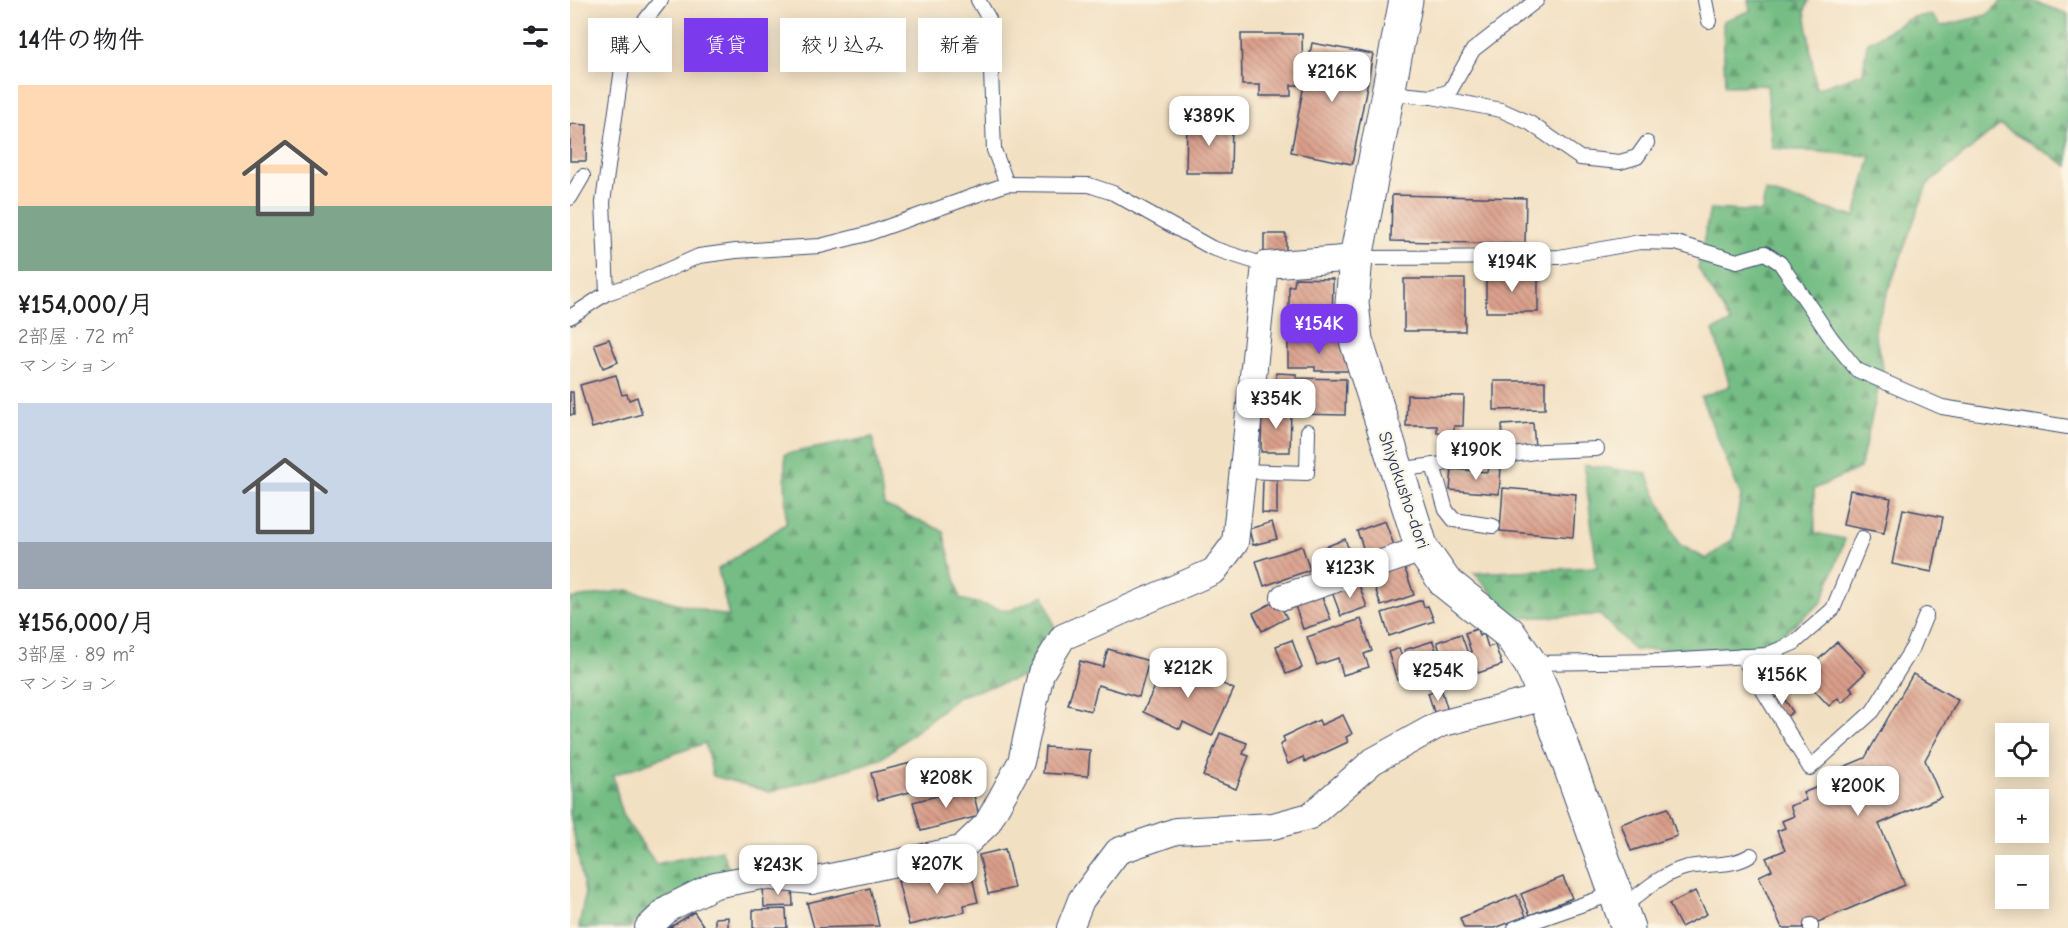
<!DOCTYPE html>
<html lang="ja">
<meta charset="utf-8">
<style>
body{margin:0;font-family:"Comic Neue","Klee One",sans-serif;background:#f6f6f6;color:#202124;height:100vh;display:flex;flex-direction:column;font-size:22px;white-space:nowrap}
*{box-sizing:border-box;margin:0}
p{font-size:20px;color:#757577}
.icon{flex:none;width:33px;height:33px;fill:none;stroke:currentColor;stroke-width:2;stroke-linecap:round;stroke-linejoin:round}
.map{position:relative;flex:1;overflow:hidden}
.side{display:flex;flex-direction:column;background:#fff;width:570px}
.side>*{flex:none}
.hud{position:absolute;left:18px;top:18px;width:570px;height:54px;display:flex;gap:12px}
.buttons{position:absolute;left:1425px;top:723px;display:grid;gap:12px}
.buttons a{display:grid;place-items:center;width:54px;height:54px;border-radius:0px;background:#fff;box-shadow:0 3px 15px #0003;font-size:30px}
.price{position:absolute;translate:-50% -51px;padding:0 14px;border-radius:12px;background:#fff;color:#222;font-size:20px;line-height:39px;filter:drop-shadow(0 2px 3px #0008)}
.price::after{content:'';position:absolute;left:50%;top:36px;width:18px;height:14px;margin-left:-9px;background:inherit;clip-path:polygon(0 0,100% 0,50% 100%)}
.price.selected{background:#7c3aed;color:#fff}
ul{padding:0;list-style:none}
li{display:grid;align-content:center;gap:12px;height:318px;padding:0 18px}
li span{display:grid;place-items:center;height:186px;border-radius:0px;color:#555}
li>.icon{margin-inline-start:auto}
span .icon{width:108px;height:108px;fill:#fffc;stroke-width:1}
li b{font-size:26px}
h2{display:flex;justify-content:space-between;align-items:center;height:72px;padding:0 18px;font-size:26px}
.tag{padding:0 21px;border-radius:0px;background:#fff;box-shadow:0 3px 15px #0003;font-size:21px;line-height:54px}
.tag.selected{background:#7c3aed;color:#fff}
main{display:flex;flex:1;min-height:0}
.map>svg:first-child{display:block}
.forest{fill:url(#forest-firs);stroke:#487671;stroke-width:1.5}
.building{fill:url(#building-back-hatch)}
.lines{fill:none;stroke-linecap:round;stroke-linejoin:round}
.service-casing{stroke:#3b4a6d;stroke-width:16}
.minor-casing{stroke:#3b4a6d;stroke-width:28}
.tertiary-casing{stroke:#3b4a6d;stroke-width:35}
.service{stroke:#fff;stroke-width:14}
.minor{stroke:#fff;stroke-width:26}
.tertiary{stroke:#fff;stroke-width:33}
.labels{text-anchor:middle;stroke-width:4.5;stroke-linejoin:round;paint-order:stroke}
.street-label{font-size:18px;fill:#1b2f5e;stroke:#fcf5e5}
</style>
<main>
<section class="side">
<h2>14件の物件<svg class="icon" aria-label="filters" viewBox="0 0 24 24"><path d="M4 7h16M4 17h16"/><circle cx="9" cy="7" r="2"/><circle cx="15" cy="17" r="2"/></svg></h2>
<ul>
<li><span style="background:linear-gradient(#ffd9b3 65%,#7fa58c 0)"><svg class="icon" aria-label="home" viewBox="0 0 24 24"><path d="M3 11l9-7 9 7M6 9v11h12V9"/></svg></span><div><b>¥154,000/月</b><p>2部屋 · 72 m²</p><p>マンション</p></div></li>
<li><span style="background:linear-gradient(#c9d6e8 75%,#9aa5b1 0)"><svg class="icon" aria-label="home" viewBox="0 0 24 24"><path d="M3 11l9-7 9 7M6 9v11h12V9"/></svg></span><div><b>¥156,000/月</b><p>3部屋 · 89 m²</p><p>マンション</p></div></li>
</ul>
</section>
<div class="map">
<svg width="1498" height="928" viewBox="0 0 1498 928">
<defs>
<pattern id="forest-firs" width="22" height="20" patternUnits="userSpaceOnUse" patternTransform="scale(1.5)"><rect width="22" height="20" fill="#75bd84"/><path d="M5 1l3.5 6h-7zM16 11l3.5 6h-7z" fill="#5f9a6f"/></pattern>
<pattern id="building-back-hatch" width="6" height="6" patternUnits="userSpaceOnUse" patternTransform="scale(1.5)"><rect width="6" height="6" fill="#da9e89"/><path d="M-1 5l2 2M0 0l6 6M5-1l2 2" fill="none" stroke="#b08173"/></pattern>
</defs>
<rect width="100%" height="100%" fill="#fcf5e5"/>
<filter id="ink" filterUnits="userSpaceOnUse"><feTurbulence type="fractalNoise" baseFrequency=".0167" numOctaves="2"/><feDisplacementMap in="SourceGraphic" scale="12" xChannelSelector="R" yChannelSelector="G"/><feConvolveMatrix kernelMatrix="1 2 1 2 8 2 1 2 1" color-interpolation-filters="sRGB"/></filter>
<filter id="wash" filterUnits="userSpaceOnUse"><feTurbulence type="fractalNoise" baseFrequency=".008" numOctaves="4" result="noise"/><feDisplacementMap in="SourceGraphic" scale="24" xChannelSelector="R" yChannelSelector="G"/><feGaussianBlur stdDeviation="1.35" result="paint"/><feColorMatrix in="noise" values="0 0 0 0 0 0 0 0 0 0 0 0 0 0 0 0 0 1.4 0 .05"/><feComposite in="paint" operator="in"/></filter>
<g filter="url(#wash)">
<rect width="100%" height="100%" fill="#f2e0c2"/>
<g class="forest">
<polygon points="1178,0 1239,0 1235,10 1246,89 1293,73 1297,43 1342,17 1361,15 1371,26 1417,15 1433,0 1459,0 1498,14 1498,166 1430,125 1357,185 1304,330 1313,368 1290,468 1244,489 1245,533 1275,539 1252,602 1205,640 1178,648 1064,650 1030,615 945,618 904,573 1027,567 1014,465 1076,473 1109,544 1136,559 1163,539 1171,496 1131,397 1160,386 1143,330 1161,323 1128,268 1140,209 1192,212 1195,191 1285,217 1301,156 1202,148 1197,85 1155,86 1153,21 1180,11"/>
<polygon points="303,437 314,505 373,531 390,599 439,611 474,595 485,629 468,645 457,676 389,696 311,759 200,792 143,776 135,743 43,775 52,815 86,864 151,850 160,870 90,901 59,928 9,928 15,893 0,814 0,599 57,590 159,617 148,569 216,524 215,454"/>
</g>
<g id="blocks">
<g class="building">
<polygon points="671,34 732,34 733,85 721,85 721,96 690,96 690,85 672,85"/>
<polygon points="742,43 803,54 782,164 721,152"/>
<polygon points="617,121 662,122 661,173 616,173"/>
<polygon points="0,124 17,125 16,161 0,161"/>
<polygon points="822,195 956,198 955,244 821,241"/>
<rect x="694" y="234" width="22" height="21"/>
<rect x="916" y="274" width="52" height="38"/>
<polygon points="725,278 763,279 762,325 719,324 719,286 724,286"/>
<rect x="834" y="279" width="61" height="52"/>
<polygon points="39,339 48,362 33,368 24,344"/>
<polygon points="718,340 778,340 778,371 745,371 745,367 718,367"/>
<polygon points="706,373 726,374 726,378 776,379 775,415 725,414 725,395 705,394"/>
<polygon points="46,375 52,395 57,394 59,400 67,397 72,414 22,428 10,385"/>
<polygon points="924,381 975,381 975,409 924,410"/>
<polygon points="0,392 3,392 4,415 0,415"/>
<polygon points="837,395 894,396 893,426 884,426 884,433 867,433 867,426 836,426"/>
<polygon points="692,407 721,408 720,452 691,452"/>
<polygon points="963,423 965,447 933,449 932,425"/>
<polygon points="919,467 931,468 929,494 880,490 882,469 918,472"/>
<polygon points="693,478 707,478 707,514 692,513"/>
<polygon points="933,488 1006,494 1003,537 930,531"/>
<polygon points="1280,490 1321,498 1314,533 1273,525"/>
<polygon points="1333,509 1373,517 1362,572 1322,564"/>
<polygon points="815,521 825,548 797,558 787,531"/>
<polygon points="702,522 707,539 683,545 679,529"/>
<polygon points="775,539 784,564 758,574 748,550"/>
<polygon points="732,546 740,570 694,586 686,561"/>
<polygon points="834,566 844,595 811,606 801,576"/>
<polygon points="788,582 797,607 771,616 762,592"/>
<polygon points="751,594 761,620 733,629 724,603"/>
<polygon points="707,600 717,618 692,631 683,613"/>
<polygon points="852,600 854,607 858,606 864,621 819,636 812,613"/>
<polygon points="791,619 802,651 794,654 799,667 773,675 768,658 747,665 737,637"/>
<polygon points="907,629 909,636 914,634 918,647 925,645 932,665 908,673 895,633"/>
<polygon points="891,634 903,668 878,676 867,642"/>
<polygon points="722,640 732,668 716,674 706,646"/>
<polygon points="863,641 873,672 844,682 834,650"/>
<polygon points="1267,642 1296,672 1280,687 1284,691 1272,703 1268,698 1259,706 1231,676"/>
<polygon points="829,648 838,676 827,680 818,652"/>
<polygon points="538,649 579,661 569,697 528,685 521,711 498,705 510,661 533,667"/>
<polygon points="598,659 664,689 642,736 613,722 610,729 573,712"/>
<polygon points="1343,674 1388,700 1355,760 1371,797 1309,824 1335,885 1234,928 1212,928 1189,876 1202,870 1196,858 1215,850 1207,831 1215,828 1212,821 1224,816 1220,806 1236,800 1233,793 1262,781 1259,773 1295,758"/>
<polygon points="871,688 878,711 865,715 858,693"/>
<polygon points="1211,694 1223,712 1214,718 1202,701"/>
<polygon points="773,715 782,734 776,737 778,742 735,762 733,757 718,764 710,745 715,742 713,737 749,720 751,725"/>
<polygon points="650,733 677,743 673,754 679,756 666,789 633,776"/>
<polygon points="475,747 520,750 518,776 473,773"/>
<polygon points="349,761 356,788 308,800 301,773"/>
<polygon points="402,787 409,816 351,831 343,802"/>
<polygon points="1098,808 1107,836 1061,851 1051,824"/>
<polygon points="435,849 444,888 418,894 409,855"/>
<polygon points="385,867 386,872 400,868 408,902 394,905 395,912 339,925 328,881"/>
<polygon points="993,877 1002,898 960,915 951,894"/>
<polygon points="222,885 223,906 194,907 193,886"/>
<polygon points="300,888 309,926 244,928 237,903"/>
<polygon points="1125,891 1137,914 1111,927 1099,904"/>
<polygon points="947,895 956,916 925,928 894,928 890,918"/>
<polygon points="216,909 217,928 183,928 183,910"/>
<polygon points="124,912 135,928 99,928"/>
<polygon points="158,917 158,928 145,928 145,918"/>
</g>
</g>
</g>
<g filter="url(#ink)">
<use href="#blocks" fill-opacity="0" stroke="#3b4a6d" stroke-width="1.5"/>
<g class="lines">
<defs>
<g id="service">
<polyline points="408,0 419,19 424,150 437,184"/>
<polyline points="1135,0 1139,21"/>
<polyline points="818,93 862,97 880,91 903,50 967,0"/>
<polyline points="862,97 931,110 960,123 1010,158 1050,162 1067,157 1077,143"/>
<polyline points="0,198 13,176"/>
<polyline points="786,258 989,257 1070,242 1106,243 1167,261 1195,253 1210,263 1262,339 1287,370 1372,407 1498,427"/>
<polyline points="37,293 33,202 54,54 70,27 91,0"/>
<polyline points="0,317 37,293 70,282 129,256 166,251 250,246 297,234 437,184 519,185 543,193 642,248 695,265"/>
<polyline points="863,465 876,510 884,520 923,526"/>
<polyline points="826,470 973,451 1027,449"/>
<polyline points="672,471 737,473 738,431"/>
<polyline points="1172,656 1240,768 1303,711 1343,647 1356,615"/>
<polyline points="962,663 1095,661 1196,655 1224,643 1263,609 1292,538"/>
<path d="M1051 909C1072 892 1092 873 1118 867 1140 863 1163 867 1181 855"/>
<polyline points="1241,925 1241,928"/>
<polyline points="945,928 1045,893"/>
</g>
<g id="minor">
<polyline points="714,597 852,549"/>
<polyline points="78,928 99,908 145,885 192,876 242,881 391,849 417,824 451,762 471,673 493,637 644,571 665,543 695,265 786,258"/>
<polyline points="500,928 511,900 548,851 606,831 703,826 740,816 803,761 870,724 975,697"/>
</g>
<polyline id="tertiary" points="836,0 786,258 782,303 786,340 852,549 875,582 939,633 960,663 975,697 1058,928"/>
</defs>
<use href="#service" class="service-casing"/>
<use href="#minor" class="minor-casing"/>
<use href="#tertiary" class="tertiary-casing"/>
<use href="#service" class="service"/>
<use href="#minor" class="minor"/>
<use href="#tertiary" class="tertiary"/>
</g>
</g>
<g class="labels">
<g class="street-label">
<text transform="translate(834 490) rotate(71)" y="6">Shiyakusho-dori</text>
</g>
</g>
</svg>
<div class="buttons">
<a><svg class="icon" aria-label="locate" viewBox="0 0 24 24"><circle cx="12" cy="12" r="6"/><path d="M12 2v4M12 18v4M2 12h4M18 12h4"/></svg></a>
<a>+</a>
<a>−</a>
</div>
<b class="price" style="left:762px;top:103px">¥216K</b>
<b class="price" style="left:639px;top:147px">¥389K</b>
<b class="price" style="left:942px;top:293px">¥194K</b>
<b class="price selected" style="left:749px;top:355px">¥154K</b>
<b class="price" style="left:706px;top:430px">¥354K</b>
<b class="price" style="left:906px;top:481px">¥190K</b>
<b class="price" style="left:780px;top:599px">¥123K</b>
<b class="price" style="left:618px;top:699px">¥212K</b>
<b class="price" style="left:868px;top:702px">¥254K</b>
<b class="price" style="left:1212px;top:706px">¥156K</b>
<b class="price" style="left:376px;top:809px">¥208K</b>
<b class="price" style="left:1288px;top:817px">¥200K</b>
<b class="price" style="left:367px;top:895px">¥207K</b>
<b class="price" style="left:208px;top:896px">¥243K</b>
<div class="hud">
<a class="tag">購入</a>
<a class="tag selected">賃貸</a>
<a class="tag">絞り込み</a>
<a class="tag">新着</a>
</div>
</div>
</main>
